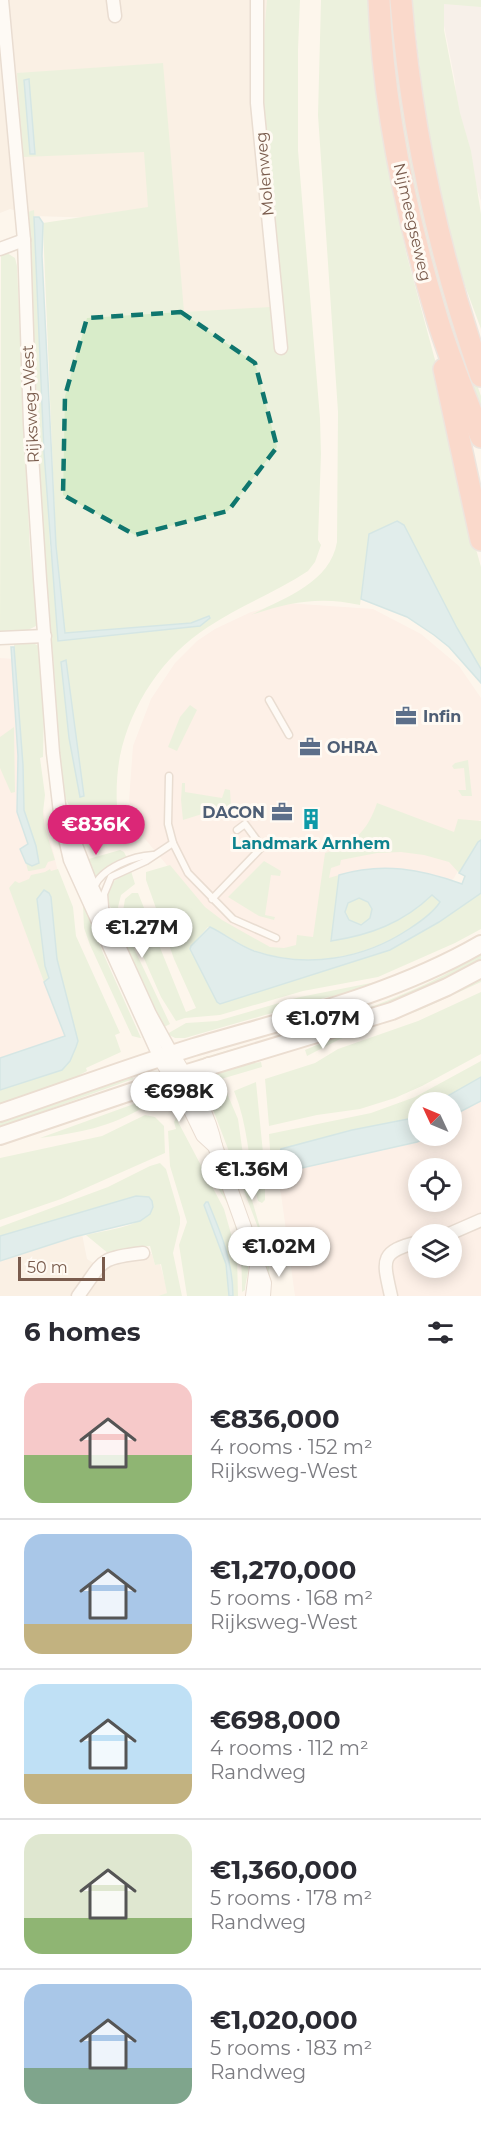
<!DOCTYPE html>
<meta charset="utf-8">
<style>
body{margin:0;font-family:Montserrat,sans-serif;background:#f7f7f7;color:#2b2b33;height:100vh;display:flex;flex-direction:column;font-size:22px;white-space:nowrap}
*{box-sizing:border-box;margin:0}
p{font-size:20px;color:#7c7c81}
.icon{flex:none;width:33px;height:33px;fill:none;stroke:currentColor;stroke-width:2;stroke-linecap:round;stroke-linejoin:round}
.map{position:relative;height:1296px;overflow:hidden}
.side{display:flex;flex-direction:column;background:#fff;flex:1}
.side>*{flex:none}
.needle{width:39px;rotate:314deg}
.tools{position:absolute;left:408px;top:1092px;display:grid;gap:12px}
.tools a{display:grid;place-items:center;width:54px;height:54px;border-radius:50%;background:#fff;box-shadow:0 3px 15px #0003;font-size:30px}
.scale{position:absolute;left:18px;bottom:15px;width:87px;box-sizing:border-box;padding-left:6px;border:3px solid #7a5c4d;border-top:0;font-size:16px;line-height:21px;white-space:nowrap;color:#7a5c4d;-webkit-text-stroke:4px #fffaf3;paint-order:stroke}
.price{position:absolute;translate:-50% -51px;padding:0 14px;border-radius:21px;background:#fff;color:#222;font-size:20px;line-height:39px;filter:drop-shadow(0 2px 3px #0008)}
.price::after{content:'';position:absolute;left:50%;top:36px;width:18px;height:14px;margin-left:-9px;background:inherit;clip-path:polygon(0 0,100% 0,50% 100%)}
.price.active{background:#db2777;color:#fff}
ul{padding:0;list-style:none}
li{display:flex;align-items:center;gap:18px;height:150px;padding:0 24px}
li+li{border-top:2px solid #e1e1e2}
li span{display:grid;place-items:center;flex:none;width:168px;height:120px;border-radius:18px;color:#555}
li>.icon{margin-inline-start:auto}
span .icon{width:72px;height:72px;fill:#fffc;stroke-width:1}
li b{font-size:26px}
h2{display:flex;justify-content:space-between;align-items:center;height:72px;padding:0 24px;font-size:26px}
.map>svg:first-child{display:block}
.residential{fill:#f5e8da}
.commercial{fill:#fde8e0;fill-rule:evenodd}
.industrial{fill:#efe9e4}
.green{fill:#d8ecc9;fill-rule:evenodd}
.water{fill:#bfe3e8;stroke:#a5d3da;stroke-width:1.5;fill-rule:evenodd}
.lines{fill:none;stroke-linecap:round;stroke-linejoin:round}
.service-casing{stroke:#d1beb0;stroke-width:9}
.minor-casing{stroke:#d1beb0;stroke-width:15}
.tertiary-casing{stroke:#d1beb0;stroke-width:16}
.secondary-casing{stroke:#d6c0b0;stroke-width:20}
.motorway-casing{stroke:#dad1cd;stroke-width:24}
.service{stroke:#fff;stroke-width:6}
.minor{stroke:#fff;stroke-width:12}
.tertiary{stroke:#fff;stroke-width:14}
.secondary{stroke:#fff;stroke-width:16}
.motorway{stroke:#f7b7a3;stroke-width:21}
.marked{fill:none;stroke:#0f766e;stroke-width:4.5;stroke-dasharray:12 8;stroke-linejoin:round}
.labels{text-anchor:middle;stroke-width:6;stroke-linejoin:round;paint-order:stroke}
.street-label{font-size:16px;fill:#7a5c4d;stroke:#fffaf3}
.service-label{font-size:16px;font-weight:bold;fill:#4e5e75;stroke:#fffaf3;text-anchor:start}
.culture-label{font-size:16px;font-weight:bold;fill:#0d838f;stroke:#fffaf3}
</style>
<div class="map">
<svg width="481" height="1296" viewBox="0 0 481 1296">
<rect width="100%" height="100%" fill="#fdf6ec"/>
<g class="residential">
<polygon points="0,0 287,0 298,367 179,385 166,220 33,216 10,209 0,213"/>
<polygon points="80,1224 87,1259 101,1268 107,1264 152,1254 155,1265 160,1264 168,1293 158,1296 0,1296 0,1249"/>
</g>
<g class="commercial">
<polygon points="286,603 373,609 421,634 459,666 481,698 481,820 479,820 471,846 454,878 421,913 294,955 241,937 211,918 140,833 129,801 133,746 151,699 175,663 197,641 215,629 251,612"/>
<polygon points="0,658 32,660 26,736 93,1021 74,1078 0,1099"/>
<path d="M481 1095V1296H295L281 1194 270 1157 383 1151 418 1131V1136H452V1112ZM418 1168H452V1202H418ZM418 1234H452V1268H418Z"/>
</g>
<polygon class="industrial" points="439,0 481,0 481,201 458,133 455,81"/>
<g class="green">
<path d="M267 0H300L298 50V150L320 418 321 454 318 540 321 545 315 562 308 571C276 592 240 606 208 627 163 656 131 704 120 756 117 772 116 790 117 806 117 817 121 828 119 838L94 847 88 841 62 792 55 708 56 694 43 537 28 212 34 210 50 546 66 640 200 626 209 616 191 623 65 633 56 546 43 227V223L148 207 144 152 23 157 17 73 163 63 184 312 270 307 276 352 287 349C281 303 276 257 272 211 265 141 260 70 267 0ZM66 661 84 796 81 797 69 738 61 662Z"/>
<path d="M321 0H371L383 126 393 192 407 256 438 371 471 531 481 567V669L457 628 404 525 397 521 369 534 360 605C320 596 290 602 251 615 284 598 330 583 337 542L338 412 318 115Z"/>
<path d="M387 0H393L460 336 481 396V415C442 313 414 208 397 101 392 67 391 33 387 0Z"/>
<polygon points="412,0 481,0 481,7 444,4 444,30 460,113 471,151 481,214 481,329 457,264 438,189 426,122"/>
<polygon points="1,253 7,253 15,258 17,266 30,551 38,625 26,631 0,633"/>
<polygon points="29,641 39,646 44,707 43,757 40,758 45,795 43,812 45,828 55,860 48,862 45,868 30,871 28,871 26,863 32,866 39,862 36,846 24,810 23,765 14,647 14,642"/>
<polygon points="190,705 197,710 177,751 168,747 180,717"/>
<polygon points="14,727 15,792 11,793 0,768 0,737"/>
<polygon points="468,760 472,796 462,796 458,790 466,790 464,768 454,769 452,766 455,763"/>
<polygon points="182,783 185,783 185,792 222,798 225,789 230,790 231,805 183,820 181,800"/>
<path d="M377 803 454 832 458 819 481 821V840L478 842 459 873 449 862 424 855 401 852 377 853 341 860 340 865 331 868 329 878 339 875 331 941C370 935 404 922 432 894L440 902C432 913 420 922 409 929 363 959 305 969 253 950 239 945 221 930 208 927L191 946 229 1001 390 950 439 922 481 893V929L455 943 378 977 303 991 220 1015 185 1018 176 1021 161 997 123 911 125 899 132 893H138L186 1012 196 1008 174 959 146 880V872L170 865 205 907 222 920 270 947 284 948 296 945 297 935 313 937 325 853C353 846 368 830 377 803Z"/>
<polygon points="135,808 139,832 131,835 127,832 123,809"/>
<path d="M120 850 124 852 127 858C113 864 102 868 93 880L85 860Z"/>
<polygon points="264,861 281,871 280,876 271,875 265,915 275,917 274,920 259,916 228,897"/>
<polygon points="69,868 103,953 141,1038 140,1038 132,1036 90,945 84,928 83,905"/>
<polygon points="50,869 51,871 58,869 73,907 76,936 120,1033 115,1035 121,1052 86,1068 87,1071 63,1084 0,1107 0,1090 62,1070 77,1041 57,959 51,897 43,891 37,899 45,966 49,978 44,982 9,888 15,881 19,883 29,879 31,875 45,872"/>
<path d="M131 871 135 884 121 895 118 907 129 936 125 938C113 907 90 889 131 871Z"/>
<circle cx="359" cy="911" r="13"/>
<polygon points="481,934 481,937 448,954 364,989 324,998 185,1038 175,1038 167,1034 186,1023 217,1021 300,997 381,981 439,956"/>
<polygon points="130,940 170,1024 162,1028 130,960 126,942"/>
<path d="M481 952V959L444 981 393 1004 197 1061 199 1059C279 1035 363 1016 438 978 453 971 467 961 481 952Z"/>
<path d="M481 979V982L420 1010 340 1039 307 1056 305 1050C363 1024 424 1006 481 979Z"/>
<polygon points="481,992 481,1054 422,1086 395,1098 360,1109 317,1115 269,1126 265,1079 315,1063 338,1049 418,1021"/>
<polygon points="481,1061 481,1077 437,1102 418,1102 418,1113 408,1119 352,1130 281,1149 282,1160 271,1165 269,1134 371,1113 415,1097"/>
<path d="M261 1062 262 1067 211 1082C220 1064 243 1065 261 1062Z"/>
<polygon points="131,1074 133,1079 0,1127 0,1120"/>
<path d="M256 1082 265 1173V1200L262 1203 258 1201C248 1164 249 1127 234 1091Z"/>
<polygon points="226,1091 238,1119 247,1183 268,1255 271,1296 269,1296 266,1257 260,1233 209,1099"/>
<path d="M142 1101 144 1107C111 1127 78 1133 40 1138Z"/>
<polygon points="145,1115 155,1117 164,1126 165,1153 61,1199 0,1220 0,1158 102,1136"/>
<path d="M176 1118 224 1209 237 1255 238 1296H232C233 1261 222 1234 204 1205L226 1264 229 1296H187L179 1245 187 1222 170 1166 168 1131 176 1129 174 1122Z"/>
<path d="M160 1163 166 1169 180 1217V1224L173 1253 182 1296H158L167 1293 161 1264 155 1265 150 1246 138 1247 109 1254 86 1235C106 1230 135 1228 150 1213L136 1196 0 1236V1227L108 1187 150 1166Z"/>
<path d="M209 1168C228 1196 244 1231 248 1266 249 1274 245 1282 245 1290L242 1292C242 1262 240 1233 228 1205 222 1193 213 1182 206 1169Z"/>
</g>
<g class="water">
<polygon points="29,79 35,154 30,154 24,80"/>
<polygon points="34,217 39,217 43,223 42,256 56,546 65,633 191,623 209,616 210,618 200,626 58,641 44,452"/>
<polygon points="397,521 404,525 457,628 481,669 481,683 449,647 434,635 407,617 361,599 369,534"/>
<polygon points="11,647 14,647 23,765 24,810 36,846 39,863 32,866 26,863 20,849 28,844 17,812 18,756"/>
<polygon points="66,660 84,796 80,797 69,738 61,662"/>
<path d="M481 840V893L439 922 390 950 220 1004 217 1002 190 949 191 946 210 927C225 934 238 945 254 951 307 969 364 959 409 929 420 922 433 913 440 902L432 895C403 923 370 935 331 941L339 875C382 862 421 869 462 884L465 876 459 873 478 842ZM359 898 368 902 372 909 370 918 361 925 349 920 345 912 348 903Z"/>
<polygon points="44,890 49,893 51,897 57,959 78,1041 76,1047 70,1061 62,1070 0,1090 0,1058 65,1036 44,982 49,978 45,966 37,899"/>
<polygon points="481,1077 481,1101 452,1116 452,1102 437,1102"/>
<polygon points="418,1113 418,1136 430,1136 417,1142 293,1170 284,1165 279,1154 281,1149 352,1130 408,1119"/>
<polygon points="136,1196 149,1197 152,1201 153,1207 150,1214 140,1221 74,1237 0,1261 0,1236"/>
<path d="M206 1202H208C221 1233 233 1262 233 1296H229L226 1264 204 1205Z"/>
</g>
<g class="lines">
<defs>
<g id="service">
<polyline points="269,700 289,735"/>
<polyline points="169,776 168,824 173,843"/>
<path d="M94 887C102 868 133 856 153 855"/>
<polyline points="212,899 262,847 245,824 237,830"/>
<polyline points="105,906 104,894 111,877 146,861 173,843 188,873 233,919 276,938"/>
</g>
<g id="minor">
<polyline points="2,0 24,240 30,424 40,579 53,753 61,821 70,860 160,1058"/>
<polyline points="113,0 115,16"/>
<polyline points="257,0 257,103 281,348"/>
<polyline points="0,249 24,240"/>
<polyline points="0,638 45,636"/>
<polyline points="65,817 93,889 150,1014 172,1054"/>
<polyline points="449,1234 481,1220"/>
<path d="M78 1296C104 1261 97 1258 143 1253"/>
<path d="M391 1296C383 1260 379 1252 418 1242"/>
</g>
<g id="tertiary">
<path d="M172 1054C190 1084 208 1112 215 1146L264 1283 263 1296"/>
<polyline points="160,1058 186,1100 203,1135 215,1146"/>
<polyline points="253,1296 257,1266"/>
</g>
<g id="secondary">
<polyline points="197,1095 201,1081 209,1066"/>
<path d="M0 1113C65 1091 129 1067 194 1047 292 1018 393 995 481 944"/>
<polyline points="0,1136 184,1074 392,1011 447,987 481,969"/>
</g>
<g id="motorway">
<path d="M379 0C383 107 406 215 437 318 449 358 466 398 481 437"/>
<path d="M401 0C411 129 439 254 481 376"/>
<polyline points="444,369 481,540"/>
</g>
</defs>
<use href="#service" class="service-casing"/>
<use href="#minor" class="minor-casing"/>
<use href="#tertiary" class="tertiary-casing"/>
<use href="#secondary" class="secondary-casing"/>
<use href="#motorway" class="motorway-casing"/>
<use href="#service" class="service"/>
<use href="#minor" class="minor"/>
<use href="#tertiary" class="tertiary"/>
<use href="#secondary" class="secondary"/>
<use href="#motorway" class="motorway"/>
</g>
<path d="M0 0H481V1296H0ZM181 312 255 363 277 447 228 511 135 535 63 495 65 396 87 318Z" fill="#fdf6ec" fill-opacity=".55" fill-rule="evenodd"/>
<path class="marked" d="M181 312 255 363 277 447 228 511 135 535 63 495 65 396 87 318Z"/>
<defs>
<symbol id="office-bare" viewBox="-9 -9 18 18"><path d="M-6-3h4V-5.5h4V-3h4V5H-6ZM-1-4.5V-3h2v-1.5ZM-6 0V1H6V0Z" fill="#5c6f8a" stroke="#fffaf3" stroke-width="2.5" paint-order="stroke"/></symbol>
<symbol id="building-bare" viewBox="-9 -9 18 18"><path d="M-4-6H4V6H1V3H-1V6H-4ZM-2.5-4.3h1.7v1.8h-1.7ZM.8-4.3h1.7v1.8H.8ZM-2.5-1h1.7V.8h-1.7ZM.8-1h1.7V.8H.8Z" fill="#0f9aa8" stroke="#fffaf3" stroke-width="2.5" paint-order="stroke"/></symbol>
</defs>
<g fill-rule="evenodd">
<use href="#office-bare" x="391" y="701" width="30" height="30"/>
<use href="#office-bare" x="295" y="732" width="30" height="30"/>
<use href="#office-bare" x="267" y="797" width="30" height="30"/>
<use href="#building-bare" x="296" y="804" width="30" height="30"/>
</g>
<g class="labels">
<g class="street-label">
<text transform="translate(264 174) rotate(-95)" y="6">Molenweg</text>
<text transform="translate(413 222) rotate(77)" y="6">Nijmeegseweg</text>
<text transform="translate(30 404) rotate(-93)" y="6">Rijksweg-West</text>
</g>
<g class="service-label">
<text x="423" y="722">Infin</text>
<text x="327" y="753">OHRA</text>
<text x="265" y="818" text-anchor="end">DACON</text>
</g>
<g class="culture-label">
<text x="311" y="849">Landmark Arnhem</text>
</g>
</g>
</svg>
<div class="tools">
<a><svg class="needle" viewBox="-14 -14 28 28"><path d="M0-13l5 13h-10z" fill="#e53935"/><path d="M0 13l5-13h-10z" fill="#7c7c81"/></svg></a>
<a><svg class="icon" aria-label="locate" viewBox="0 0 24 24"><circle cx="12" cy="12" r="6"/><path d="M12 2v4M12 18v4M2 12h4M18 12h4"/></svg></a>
<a><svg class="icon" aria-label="layers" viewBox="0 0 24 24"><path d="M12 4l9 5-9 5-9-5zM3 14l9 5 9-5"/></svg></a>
</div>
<div class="scale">50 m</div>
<b class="price active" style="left:96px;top:856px">€836K</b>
<b class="price" style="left:142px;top:959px">€1.27M</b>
<b class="price" style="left:323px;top:1050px">€1.07M</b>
<b class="price" style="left:179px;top:1123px">€698K</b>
<b class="price" style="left:252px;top:1201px">€1.36M</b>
<b class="price" style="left:279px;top:1278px">€1.02M</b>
</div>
<section class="side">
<h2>6 homes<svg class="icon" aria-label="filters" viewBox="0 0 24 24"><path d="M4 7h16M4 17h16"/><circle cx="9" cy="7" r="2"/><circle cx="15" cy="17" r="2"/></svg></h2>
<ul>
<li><span style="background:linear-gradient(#f6c9c9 60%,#8fb573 0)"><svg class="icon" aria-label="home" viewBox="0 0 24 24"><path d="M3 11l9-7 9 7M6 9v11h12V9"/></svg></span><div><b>€836,000</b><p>4 rooms · 152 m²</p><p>Rijksweg-West</p></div></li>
<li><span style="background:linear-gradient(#a9c7e8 75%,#c2b280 0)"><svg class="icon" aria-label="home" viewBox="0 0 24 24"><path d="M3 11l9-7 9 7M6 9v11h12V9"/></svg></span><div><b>€1,270,000</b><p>5 rooms · 168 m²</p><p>Rijksweg-West</p></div></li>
<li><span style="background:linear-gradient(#bfe0f5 75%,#c2b280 0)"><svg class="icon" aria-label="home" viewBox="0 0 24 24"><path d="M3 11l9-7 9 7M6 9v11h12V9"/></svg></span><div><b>€698,000</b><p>4 rooms · 112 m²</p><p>Randweg</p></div></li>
<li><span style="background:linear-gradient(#dfe7d0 70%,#8fb573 0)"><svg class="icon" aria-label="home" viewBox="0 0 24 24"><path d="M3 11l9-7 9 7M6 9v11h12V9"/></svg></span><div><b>€1,360,000</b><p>5 rooms · 178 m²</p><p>Randweg</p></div></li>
<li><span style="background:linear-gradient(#a9c7e8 70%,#7fa58c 0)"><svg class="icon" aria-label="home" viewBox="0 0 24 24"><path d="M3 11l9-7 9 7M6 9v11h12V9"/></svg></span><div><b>€1,020,000</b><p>5 rooms · 183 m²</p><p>Randweg</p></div></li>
</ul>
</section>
